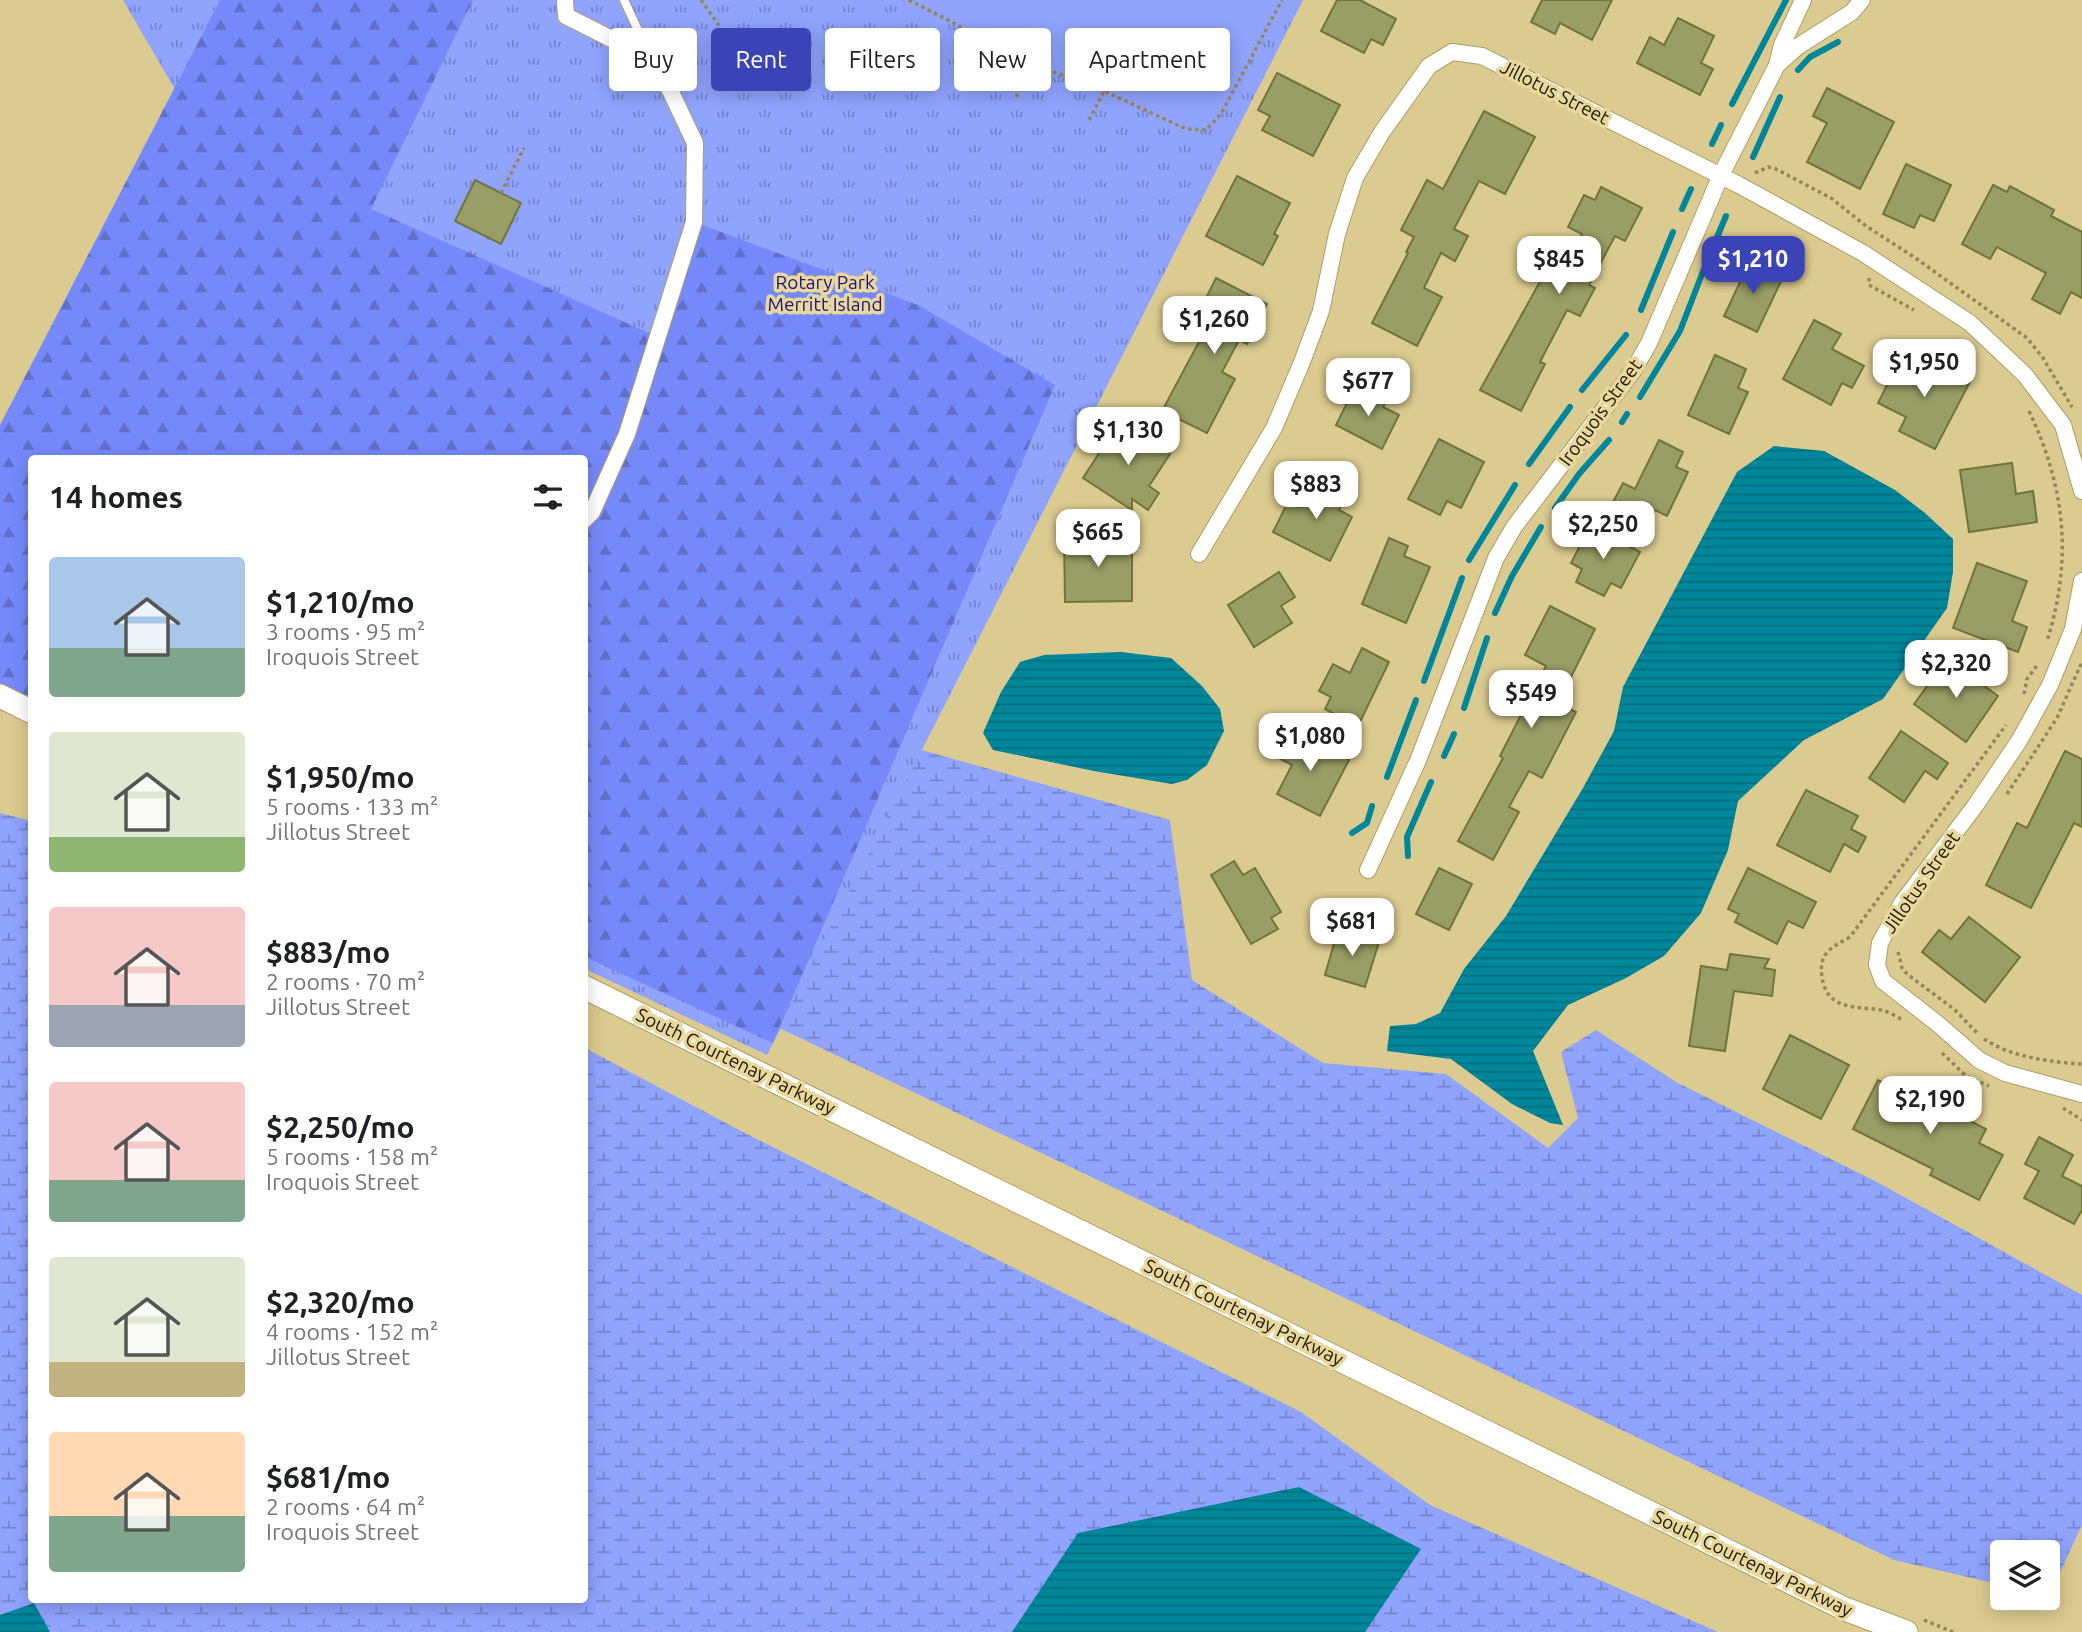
<!DOCTYPE html>
<meta charset="utf-8">
<style>
body{margin:0;font-family:Ubuntu,sans-serif;background:#f2f2f2;color:#202124;height:100vh;display:flex;flex-direction:column;font-size:26px;white-space:nowrap}
*{box-sizing:border-box;margin:0}
p{font-size:23px;color:#757577}
.icon{flex:none;width:38px;height:38px;fill:none;stroke:currentColor;stroke-width:2;stroke-linecap:round;stroke-linejoin:round}
.map{position:relative;flex:1;overflow:hidden}
.sheet{position:absolute;left:28px;top:455px;width:560px;height:1148px;display:flex;flex-direction:column;background:#fff;border-radius:7px;box-shadow:0 4px 18px #0003}
.sheet>*{flex:none}
.top-card{position:absolute;left:609px;top:28px;width:665px;height:63px;display:flex;gap:14px}
.controls{position:absolute;left:1990px;top:1540px;display:grid;gap:14px}
.controls a{display:grid;place-items:center;width:70px;height:70px;border-radius:7px;background:#fff;box-shadow:0 4px 18px #0003;font-size:35px}
.price{position:absolute;translate:-50% -60px;padding:0 16px;border-radius:14px;background:#fff;color:#222;font-size:23px;line-height:46px;filter:drop-shadow(0 2px 4px #0008)}
.price::after{content:'';position:absolute;left:50%;top:42px;width:21px;height:16px;margin-left:-10px;background:inherit;clip-path:polygon(0 0,100% 0,50% 100%)}
.price.on{background:#3c43b7;color:#fff}
ul{padding:0;list-style:none}
li{display:flex;align-items:center;gap:21px;height:175px;padding:0 21px}
li span{display:grid;place-items:center;flex:none;width:196px;height:140px;border-radius:7px;color:#555}
li>.icon{margin-inline-start:auto}
span .icon{width:84px;height:84px;fill:#fffc;stroke-width:1}
li b{font-size:30px}
h2{display:flex;justify-content:space-between;align-items:center;height:84px;padding:0 21px;font-size:30px}
.pill{padding:0 24px;border-radius:7px;background:#fff;box-shadow:0 4px 18px #0003;font-size:24px;line-height:63px}
.pill.on{background:#3c43b7;color:#fff}
.map>svg:first-child{display:block}
.grass{fill:url(#grass-tufts)}
.forest{fill:url(#forest-firs)}
.wetland{fill:url(#wetland-marsh)}
.pitch{fill:#90a3fd}
.water{fill:url(#water-rules)}
.lines{fill:none;stroke-linecap:round;stroke-linejoin:round}
.stream{stroke:#00869b;stroke-width:6}
.building{fill:#989e65;stroke:#6f753d;stroke-width:2}
.service-casing{stroke:#ad9d64;stroke-width:10}
.minor-casing{stroke:#ad9d64;stroke-width:18}
.secondary-casing{stroke:#ad9d64;stroke-width:25}
.path{stroke:#938659;stroke-width:3.5;stroke-dasharray:3.5 3.5;stroke-linecap:butt}
.service{stroke:#fff;stroke-width:8}
.minor{stroke:#fff;stroke-width:16}
.secondary{stroke:#fff;stroke-width:23}
.labels{text-anchor:middle;stroke-width:7;stroke-linejoin:round;paint-order:stroke}
.street-label{font-size:19px;fill:#1e1802;stroke:#e9d89d}
.park-label{font-size:19px;fill:#1c1478;stroke:#e9d89d}
</style>
<div class="map">
<svg width="2082" height="1632" viewBox="0 0 2082 1632">
<defs>
<pattern id="grass-tufts" width="24" height="20" patternUnits="userSpaceOnUse" patternTransform="scale(1.75)"><rect width="24" height="20" fill="#90a3fd"/><path d="M3 7l-1-3M5 7V3M7 7l1-3M15 17l-1-3M17 17v-4M19 17l1-3" fill="none" stroke="#7584cb"/></pattern>
<pattern id="forest-firs" width="22" height="20" patternUnits="userSpaceOnUse" patternTransform="scale(1.75)"><rect width="22" height="20" fill="#7689fa"/><path d="M5 1l3.5 6h-7zM16 11l3.5 6h-7z" fill="#606fc8"/></pattern>
<pattern id="wetland-marsh" width="20" height="14" patternUnits="userSpaceOnUse" patternTransform="scale(1.75)"><rect width="20" height="14" fill="#90a3fd"/><path d="M1 5h8M5 5V1M11 12h8M15 12V8" fill="none" stroke="#7584cb"/></pattern>
<pattern id="water-rules" width="6" height="5" patternUnits="userSpaceOnUse" patternTransform="scale(1.75)"><rect width="6" height="5" fill="#00869b"/><path d="M0 2.5h6" fill="none" stroke="#026d7c"/></pattern>
</defs>
<rect width="100%" height="100%" fill="#dccb90"/>
<polygon class="grass" points="123,0 1303,0 767,1055 585,969 584,458 32,458 174,88"/>
<polygon class="forest" points="220,0 473,0 371,209 658,337 694,222 918,305 1055,385 773,1043 585,957 584,458 32,458 31,705 0,690 0,425"/>
<g class="wetland">
<polygon points="922,750 1170,820 1192,980 1323,1063 1446,1074 1548,1148 1578,1118 1561,1052 1596,1030 1676,1082 1877,1182 2082,1295 2082,1525 2049,1596 2048,1552 2002,1552 2002,1585 1894,1560 779,1028"/>
<polygon points="0,813 32,821 32,1600 584,1600 585,1048 741,1131 1301,1412 1430,1505 1718,1632 0,1632"/>
</g>
<polygon class="pitch" points="909,0 1282,0 1221,114 1206,130 1186,129 1104,91 1035,65"/>
<g class="water">
<polygon points="1774,446 1824,451 1895,490 1925,513 1953,539 1953,572 1947,608 1883,699 1804,740 1738,801 1728,850 1701,913 1664,956 1626,978 1568,1005 1533,1051 1563,1125 1550,1123 1512,1104 1451,1059 1387,1051 1390,1026 1416,1024 1440,1013 1464,969 1506,916 1583,788 1614,731 1623,687 1737,472"/>
<polygon points="1121,652 1171,658 1202,686 1220,709 1224,731 1207,765 1187,780 1172,784 1094,771 993,750 983,733 1001,692 1020,662 1044,655"/>
<polygon points="1299,1487 1421,1549 1365,1632 1012,1632 1078,1533"/>
<polygon points="34,1603 50,1632 0,1632 0,1615"/>
</g>
<g class="lines">
<g class="stream">
<polyline points="1798,70 1810,57 1838,42"/>
<polyline points="1732,104 1786,0"/>
<polyline points="1712,144 1721,125"/>
<polyline points="1753,157 1780,97"/>
<polyline points="1682,209 1691,189"/>
<polyline points="1715,242 1726,216"/>
<polyline points="1641,310 1673,232"/>
<polyline points="1582,390 1626,335"/>
<polyline points="1640,397 1680,331 1709,256"/>
<polyline points="1622,422 1627,414"/>
<polyline points="1529,464 1570,407"/>
<polyline points="1555,508 1579,474 1609,440"/>
<polyline points="1469,560 1515,485"/>
<polyline points="1495,613 1512,576 1541,527"/>
<polyline points="1424,681 1462,578"/>
<polyline points="1464,708 1487,638"/>
<polyline points="1444,756 1454,734"/>
<polyline points="1387,777 1416,700"/>
<polyline points="1352,833 1367,823 1372,806"/>
<polyline points="1408,856 1407,837 1431,782"/>
</g>
</g>
<g class="building">
<polygon points="1337,0 1360,0 1396,19 1383,45 1371,39 1364,53 1321,31"/>
<polygon points="1542,0 1612,0 1592,40 1560,23 1555,34 1531,22"/>
<polygon points="1678,18 1714,36 1701,63 1713,69 1700,95 1637,63 1650,37 1664,45"/>
<polygon points="1277,73 1340,105 1313,156 1262,130 1270,116 1258,110"/>
<polygon points="1827,88 1894,122 1860,189 1807,162 1827,123 1813,116"/>
<polygon points="1484,111 1535,137 1505,194 1479,181 1454,229 1468,236 1455,261 1441,253 1424,288 1442,297 1417,346 1372,323 1408,253 1406,252 1414,237 1401,230 1427,180 1443,189"/>
<polygon points="1906,164 1951,185 1934,221 1920,215 1914,228 1883,214"/>
<polygon points="1237,176 1290,203 1274,234 1278,236 1263,265 1206,236"/>
<polygon points="475,180 521,203 501,244 455,221"/>
<polygon points="1993,185 2007,192 2010,186 2054,210 2051,216 2082,232 2082,298 2071,292 2060,314 2032,299 2046,273 1997,247 1990,259 1962,244"/>
<polygon points="1601,187 1642,208 1625,241 1615,236 1589,285 1595,288 1580,316 1567,310 1540,362 1545,364 1521,411 1480,390 1542,278 1529,271 1536,257 1563,271 1582,234 1568,227 1584,195 1595,200"/>
<polygon points="1750,261 1783,277 1757,332 1724,316"/>
<polygon points="1216,278 1267,304 1247,344 1239,340 1222,372 1235,379 1207,433 1162,411 1216,310 1203,304"/>
<polygon points="1814,320 1841,334 1832,349 1864,366 1852,388 1842,383 1831,405 1783,379"/>
<polygon points="1715,355 1746,369 1738,388 1748,392 1729,434 1688,415"/>
<polygon points="1901,357 1939,376 1945,364 1972,378 1935,449 1899,431 1906,417 1878,403"/>
<polygon points="1373,389 1389,397 1383,407 1399,415 1382,449 1336,425 1353,391 1368,399"/>
<polygon points="1120,421 1170,454 1149,486 1159,493 1148,510 1132,499 1132,510 1083,478"/>
<polygon points="1439,439 1484,462 1461,508 1447,501 1440,515 1408,499"/>
<polygon points="1659,440 1683,452 1676,467 1688,472 1667,516 1655,510 1649,522 1612,504 1623,483 1635,489"/>
<polygon points="2012,463 2016,494 2033,491 2037,522 1969,532 1960,470"/>
<polygon points="1314,479 1346,495 1339,510 1352,517 1330,561 1273,532 1288,502 1299,507"/>
<polygon points="1590,526 1640,552 1621,588 1611,583 1604,596 1576,582 1582,569 1571,563"/>
<polygon points="1132,537 1132,601 1065,602 1064,538"/>
<polygon points="1389,538 1408,546 1404,556 1430,567 1406,623 1362,604"/>
<polygon points="1977,563 2027,581 2012,621 2027,627 2018,652 1953,628"/>
<polygon points="1279,572 1295,597 1281,606 1292,623 1254,647 1228,605"/>
<polygon points="1550,606 1595,629 1558,703 1576,712 1542,778 1529,771 1509,807 1519,812 1493,860 1458,841 1503,758 1500,756 1546,666 1525,655"/>
<polygon points="1362,648 1389,662 1358,726 1325,709 1331,697 1319,691 1333,664 1350,673"/>
<polygon points="1947,659 1998,696 1966,742 1914,704"/>
<polygon points="1291,730 1349,760 1320,816 1277,794 1292,765 1277,757"/>
<polygon points="1901,731 1948,763 1937,779 1925,771 1904,802 1869,778"/>
<polygon points="2065,751 2082,759 2082,827 2074,823 2031,908 1986,885 2017,823 2027,828"/>
<polygon points="1806,790 1858,816 1851,829 1866,837 1858,852 1844,844 1830,872 1777,845"/>
<polygon points="1234,861 1243,875 1255,868 1281,912 1271,918 1278,929 1251,944 1211,875"/>
<polygon points="1439,868 1472,884 1449,930 1416,914"/>
<polygon points="1748,868 1816,902 1803,928 1788,921 1777,944 1735,922 1739,914 1728,909"/>
<polygon points="1969,917 2020,957 1985,1002 1922,952 1939,930 1951,939"/>
<polygon points="1338,929 1379,942 1365,987 1325,975"/>
<polygon points="1730,954 1769,959 1764,968 1775,970 1772,996 1734,991 1725,1051 1689,1046 1701,966 1727,970"/>
<polygon points="1790,1035 1849,1065 1821,1119 1763,1089"/>
<polygon points="1913,1079 1940,1093 1934,1103 1986,1129 1979,1143 2003,1155 1979,1200 1930,1175 1933,1169 1853,1129 1878,1080 1906,1094"/>
<polygon points="2039,1137 2073,1155 2062,1176 2082,1186 2082,1210 2074,1224 2024,1198 2039,1171 2025,1164"/>
</g>
<g class="lines">
<defs>
<polyline id="service" points="624,0 650,56"/>
<g id="minor">
<polyline points="565,0 566,16 651,59 670,90 695,143 694,222 627,434 592,512 584,520"/>
<polyline points="1777,65 1797,47 1852,12 1862,0"/>
<polyline points="1199,554 1274,428 1302,362 1321,311 1337,234 1355,178 1382,132 1429,66 1452,52 1482,56 1739,185 1863,253 1970,323 2025,375 2063,425 2082,491"/>
<polyline points="2082,581 2073,629 2050,685 2019,741 1975,806 1902,903 1880,943 1877,965 1883,981 1938,1024 1979,1060 2005,1073 2082,1094"/>
<polyline points="1368,870 1419,758 1496,558 1514,527 1633,371 1649,343 1721,175 1777,65 1782,45 1803,0"/>
</g>
<g id="secondary">
<polyline points="0,696 32,712"/>
<polyline points="584,987 1845,1609 1906,1632"/>
</g>
</defs>
<use href="#service" class="service-casing"/>
<use href="#minor" class="minor-casing"/>
<use href="#secondary" class="secondary-casing"/>
<g class="path">
<polyline points="701,0 739,54"/>
<polyline points="909,0 1035,65 1104,91 1186,129 1206,130 1221,114 1282,0"/>
<polyline points="1016,97 1035,65"/>
<polyline points="1089,120 1104,91"/>
<polyline points="1755,173 1768,167 1774,168 1831,198 1866,226 1914,257 2027,338 2043,358 2072,407"/>
<polyline points="501,193 524,148"/>
<polyline points="1869,278 1869,285 1914,310"/>
<path d="M2029 411C2065 487 2073 559 2047 641"/>
<polyline points="2024,694 2027,679 2038,664"/>
<polyline points="2007,794 2057,718 2082,662"/>
<polyline points="1898,952 1902,968 1907,974 1955,1010 1978,1034"/>
<path d="M1901 1019C1895 1016 1888 1011 1881 1010 1856 1006 1827 1011 1822 977 1818 952 1833 947 1850 937L2006 725"/>
<path d="M1984 1039C2011 1057 2050 1062 2082 1064"/>
<polyline points="1942,1053 1966,1076 1989,1086"/>
<polyline points="2063,1108 2082,1120"/>
<polyline points="1924,1620 1953,1632"/>
</g>
<use href="#service" class="service"/>
<use href="#minor" class="minor"/>
<use href="#secondary" class="secondary"/>
</g>
<g class="labels">
<g class="street-label">
<text transform="translate(1555 92) rotate(27)" y="7">Jillotus Street</text>
<text transform="translate(1600 412) rotate(-54)" y="7">Iroquois Street</text>
<text transform="translate(1921 882) rotate(-55)" y="7">Jillotus Street</text>
<text transform="translate(736 1061) rotate(26)" y="7">South Courtenay Parkway</text>
<text transform="translate(1244 1312) rotate(26)" y="7">South Courtenay Parkway</text>
<text transform="translate(1753 1563) rotate(26)" y="7">South Courtenay Parkway</text>
</g>
<g class="park-label">
<text x="825" y="289">Rotary Park<tspan x="825" dy="22">Merritt Island</tspan></text>
</g>
</g>
</svg>
<div class="controls">
<a><svg class="icon" aria-label="layers" viewBox="0 0 24 24"><path d="M12 4l9 5-9 5-9-5zM3 14l9 5 9-5"/></svg></a>
</div>
<b class="price" style="left:1559px;top:296px">$845</b>
<b class="price on" style="left:1753px;top:296px">$1,210</b>
<b class="price" style="left:1214px;top:356px">$1,260</b>
<b class="price" style="left:1924px;top:399px">$1,950</b>
<b class="price" style="left:1368px;top:418px">$677</b>
<b class="price" style="left:1128px;top:467px">$1,130</b>
<b class="price" style="left:1316px;top:521px">$883</b>
<b class="price" style="left:1603px;top:561px">$2,250</b>
<b class="price" style="left:1098px;top:569px">$665</b>
<b class="price" style="left:1956px;top:700px">$2,320</b>
<b class="price" style="left:1531px;top:730px">$549</b>
<b class="price" style="left:1310px;top:773px">$1,080</b>
<b class="price" style="left:1352px;top:958px">$681</b>
<b class="price" style="left:1930px;top:1136px">$2,190</b>
<div class="top-card">
<a class="pill">Buy</a>
<a class="pill on">Rent</a>
<a class="pill">Filters</a>
<a class="pill">New</a>
<a class="pill">Apartment</a>
</div>
<section class="sheet">
<h2>14 homes<svg class="icon" aria-label="filters" viewBox="0 0 24 24"><path d="M4 7h16M4 17h16"/><circle cx="9" cy="7" r="2"/><circle cx="15" cy="17" r="2"/></svg></h2>
<ul>
<li><span style="background:linear-gradient(#a9c7e8 65%,#7fa58c 0)"><svg class="icon" aria-label="home" viewBox="0 0 24 24"><path d="M3 11l9-7 9 7M6 9v11h12V9"/></svg></span><div><b>$1,210/mo</b><p>3 rooms · 95 m²</p><p>Iroquois Street</p></div></li>
<li><span style="background:linear-gradient(#dfe7d0 75%,#8fb573 0)"><svg class="icon" aria-label="home" viewBox="0 0 24 24"><path d="M3 11l9-7 9 7M6 9v11h12V9"/></svg></span><div><b>$1,950/mo</b><p>5 rooms · 133 m²</p><p>Jillotus Street</p></div></li>
<li><span style="background:linear-gradient(#f6c9c9 70%,#9aa5b1 0)"><svg class="icon" aria-label="home" viewBox="0 0 24 24"><path d="M3 11l9-7 9 7M6 9v11h12V9"/></svg></span><div><b>$883/mo</b><p>2 rooms · 70 m²</p><p>Jillotus Street</p></div></li>
<li><span style="background:linear-gradient(#f6c9c9 70%,#7fa58c 0)"><svg class="icon" aria-label="home" viewBox="0 0 24 24"><path d="M3 11l9-7 9 7M6 9v11h12V9"/></svg></span><div><b>$2,250/mo</b><p>5 rooms · 158 m²</p><p>Iroquois Street</p></div></li>
<li><span style="background:linear-gradient(#dfe7d0 75%,#c2b280 0)"><svg class="icon" aria-label="home" viewBox="0 0 24 24"><path d="M3 11l9-7 9 7M6 9v11h12V9"/></svg></span><div><b>$2,320/mo</b><p>4 rooms · 152 m²</p><p>Jillotus Street</p></div></li>
<li><span style="background:linear-gradient(#ffd9b3 60%,#7fa58c 0)"><svg class="icon" aria-label="home" viewBox="0 0 24 24"><path d="M3 11l9-7 9 7M6 9v11h12V9"/></svg></span><div><b>$681/mo</b><p>2 rooms · 64 m²</p><p>Iroquois Street</p></div></li>
</ul>
</section>
</div>
